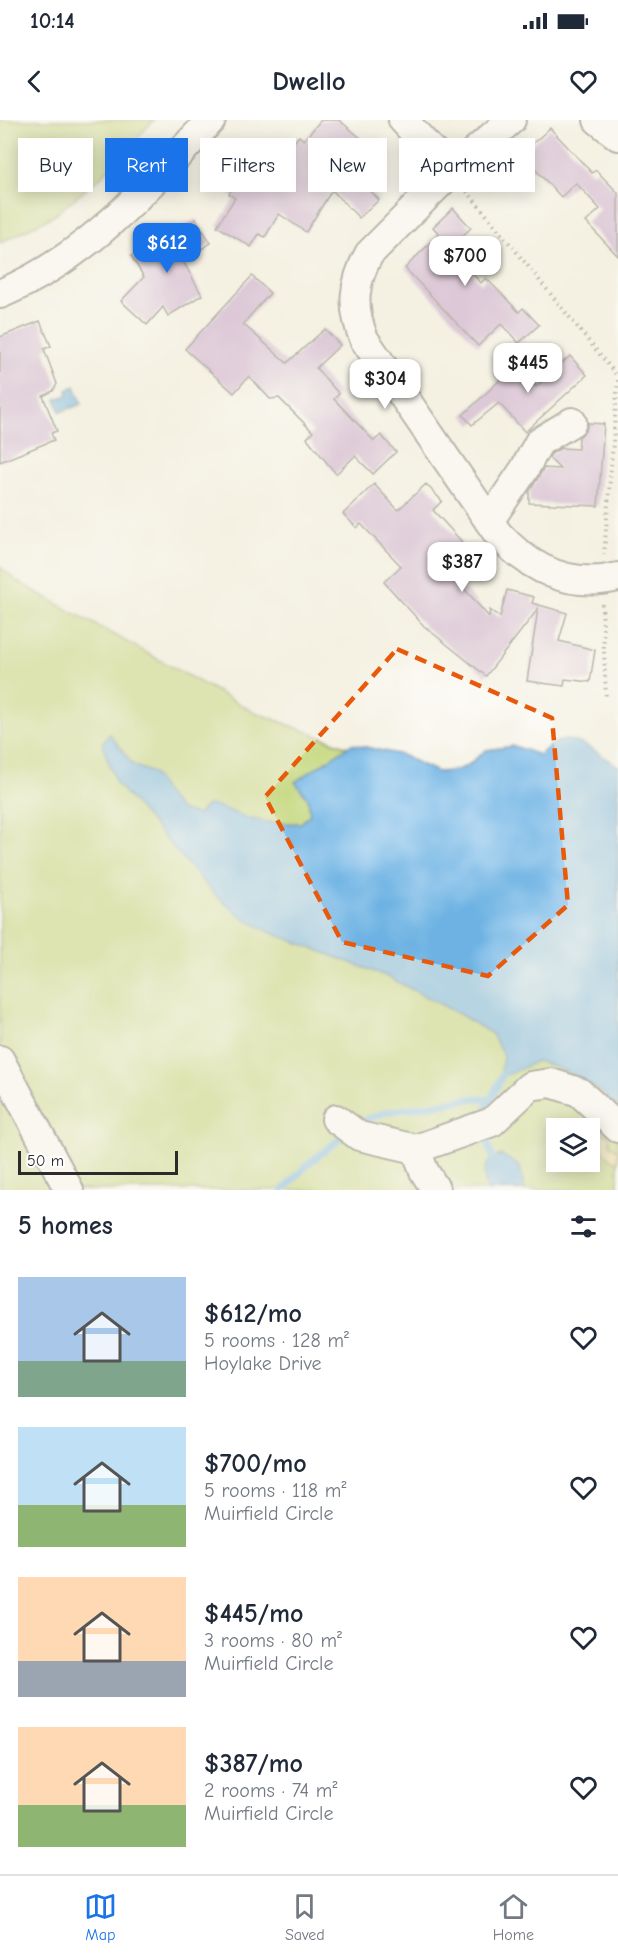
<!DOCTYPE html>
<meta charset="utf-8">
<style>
body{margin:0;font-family:"Comic Neue",sans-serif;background:#f2f2f3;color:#1f2937;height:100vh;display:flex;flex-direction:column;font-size:22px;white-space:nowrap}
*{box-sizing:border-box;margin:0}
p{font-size:20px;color:#747a83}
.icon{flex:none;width:33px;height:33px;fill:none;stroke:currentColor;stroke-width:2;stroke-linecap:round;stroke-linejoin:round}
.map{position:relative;height:1070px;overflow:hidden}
.details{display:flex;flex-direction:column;background:#fff;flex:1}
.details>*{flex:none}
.guide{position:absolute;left:18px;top:18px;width:582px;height:54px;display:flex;gap:12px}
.fabs{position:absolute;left:546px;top:998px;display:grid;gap:12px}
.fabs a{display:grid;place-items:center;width:54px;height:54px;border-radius:0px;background:#fff;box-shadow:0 3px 15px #0003;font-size:30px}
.scale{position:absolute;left:18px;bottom:15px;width:160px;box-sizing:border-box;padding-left:6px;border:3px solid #2b2b2b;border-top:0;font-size:16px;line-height:21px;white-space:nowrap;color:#2b2b2b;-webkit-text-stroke:4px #fff;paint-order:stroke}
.price{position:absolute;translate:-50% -51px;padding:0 14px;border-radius:12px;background:#fff;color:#222;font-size:20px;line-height:39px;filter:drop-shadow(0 2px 3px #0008)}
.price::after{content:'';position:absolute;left:50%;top:36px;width:18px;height:14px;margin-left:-9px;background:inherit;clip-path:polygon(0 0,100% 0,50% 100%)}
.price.active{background:#1a73e8;color:#fff}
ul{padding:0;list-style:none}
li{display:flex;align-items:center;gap:18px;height:150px;padding:0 18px}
li span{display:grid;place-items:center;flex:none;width:168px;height:120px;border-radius:0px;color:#555}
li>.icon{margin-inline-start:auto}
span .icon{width:72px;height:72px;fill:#fffc;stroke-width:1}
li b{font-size:26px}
h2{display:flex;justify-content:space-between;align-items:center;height:72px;padding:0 18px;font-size:26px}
.chip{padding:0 21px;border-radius:0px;background:#fff;box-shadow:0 3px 15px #0003;font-size:21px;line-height:54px}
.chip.active{background:#1a73e8;color:#fff}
.status{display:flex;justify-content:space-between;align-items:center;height:42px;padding:0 30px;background:#fff;direction:ltr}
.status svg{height:16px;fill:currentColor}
header{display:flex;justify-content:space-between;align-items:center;height:78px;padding:0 18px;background:#fff;font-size:27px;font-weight:700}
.dock{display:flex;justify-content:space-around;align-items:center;height:84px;border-top:2px solid #e0e1e3;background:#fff;font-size:16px;color:#747a83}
.dock a{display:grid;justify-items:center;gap:3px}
.dock .active{color:#1a73e8}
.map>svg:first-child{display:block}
.green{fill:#c2d578;stroke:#768052;stroke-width:1.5;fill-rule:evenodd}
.sand{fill:#eeda9e;stroke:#8c8264;stroke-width:1.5}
.water{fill:#6db2e3;stroke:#4c6e87;stroke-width:1.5}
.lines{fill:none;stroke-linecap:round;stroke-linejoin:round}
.stream{stroke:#6db2e3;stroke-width:7}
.building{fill:#c097c9}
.minor-casing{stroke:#71706b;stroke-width:32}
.path{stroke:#71706b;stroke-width:4;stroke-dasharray:1.5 4.5;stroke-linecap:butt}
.minor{stroke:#fff;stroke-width:28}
.marked{fill:none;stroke:#e8590c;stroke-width:4.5;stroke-dasharray:12 8;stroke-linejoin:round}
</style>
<div class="status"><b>10:14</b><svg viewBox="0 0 49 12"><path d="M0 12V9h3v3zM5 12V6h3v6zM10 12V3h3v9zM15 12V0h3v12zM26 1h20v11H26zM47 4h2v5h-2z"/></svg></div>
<header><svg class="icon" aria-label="back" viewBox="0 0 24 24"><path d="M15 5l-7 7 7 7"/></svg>Dwello<svg class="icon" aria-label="heart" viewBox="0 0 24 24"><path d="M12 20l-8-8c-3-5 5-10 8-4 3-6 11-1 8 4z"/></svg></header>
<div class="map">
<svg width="618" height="1070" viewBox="0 0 618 1070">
<rect width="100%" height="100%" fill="#fff"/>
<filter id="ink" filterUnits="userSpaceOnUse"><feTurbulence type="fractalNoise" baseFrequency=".0167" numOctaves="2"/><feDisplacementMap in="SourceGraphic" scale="12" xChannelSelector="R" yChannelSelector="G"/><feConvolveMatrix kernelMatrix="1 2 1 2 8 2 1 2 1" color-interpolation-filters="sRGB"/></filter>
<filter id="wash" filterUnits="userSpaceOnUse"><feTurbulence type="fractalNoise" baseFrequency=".008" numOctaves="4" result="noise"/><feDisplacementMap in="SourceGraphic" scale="24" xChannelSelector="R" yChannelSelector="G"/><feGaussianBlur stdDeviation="1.35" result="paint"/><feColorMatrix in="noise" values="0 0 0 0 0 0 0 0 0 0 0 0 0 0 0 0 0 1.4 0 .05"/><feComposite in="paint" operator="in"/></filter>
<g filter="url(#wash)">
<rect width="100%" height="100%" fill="#f4f1e2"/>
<g class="green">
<polygon points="0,0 154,0 101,57 53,96 0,123"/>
<path d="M0 447 18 462 252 591 555 705 618 739V1070H0ZM556 1008H590V1041H556Z"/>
</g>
<path class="sand" d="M602 1012 609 1016 610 1024 618 1031V1042C605 1038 601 1029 597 1017Z"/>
<g class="water">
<polygon points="75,266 82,284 60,292 56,279 68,275 67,270"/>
<path d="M110 614 133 645 153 653 166 674 180 690 198 695 207 685C222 685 234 694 248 698 266 703 283 704 301 703L310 694 308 679 295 662 352 624 402 635 437 652 454 651 467 646 486 630 514 626 539 635C545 631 553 622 560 621 580 616 602 637 618 646V987C594 964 570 951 537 941L508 955 501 950 503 936 492 914 459 894 388 857 267 811 242 797 214 774 116 663 102 623Z"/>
<path d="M502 1035 520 1047 525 1070H488C482 1053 482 1041 502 1035Z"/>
</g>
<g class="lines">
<g class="stream">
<polyline points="483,995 504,952"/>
<polyline points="356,1004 386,992 476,978 489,980"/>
<polyline points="484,1012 493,1039"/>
<polyline points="283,1070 308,1044 346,1014"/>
</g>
</g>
<g id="blocks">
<g class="building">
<polygon points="321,0 339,0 363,20 353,32 362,39 352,51 379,80 359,98 332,70 306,112 279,94 265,117 259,114 251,127 217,106 235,78 229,74 245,48 263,59 299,16 304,20"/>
<polygon points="550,8 592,53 596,50 618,73 618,136 586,102 600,89 576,63 561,77 534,48 516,65 499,48 517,31 520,35"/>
<polygon points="453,88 471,108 449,128 481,163 486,158 519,192 523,188 539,205 519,223 501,204 478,226 405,148 439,114 433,107"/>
<polygon points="196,99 211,123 183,141 202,175 168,196 163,187 147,205 121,181 144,157 131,136"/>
<polygon points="252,156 270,173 243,204 287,243 325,209 340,225 316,248 339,274 334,279 374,321 381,315 396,332 373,354 355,336 336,354 307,318 313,312 279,278 270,279 249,256 234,273 185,229"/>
<polygon points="40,201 51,226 44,229 57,264 53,271 43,276 57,311 51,313 54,320 0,342 0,217"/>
<polygon points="570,236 587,255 525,312 499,283 472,305 463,295 516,245 536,267"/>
<polygon points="588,303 604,304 598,386 529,383 529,372 544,348 560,349 549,338 551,334 561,328 578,329 579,317 586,310"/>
<polygon points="374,364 398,390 426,364 442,381 433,390 462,422 441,442 489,497 490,490 500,497 507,470 534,477 532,483 567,493 559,521 595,530 590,562 565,559 564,566 527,561 538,489 486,556 424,506 384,462 401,446 361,404 357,408 343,394"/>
</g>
</g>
</g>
<g filter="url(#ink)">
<use href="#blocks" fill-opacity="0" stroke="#71706b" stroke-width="1.5"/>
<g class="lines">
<defs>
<g id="minor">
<polyline points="403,0 451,52"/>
<path d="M511 0 451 52 369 134C353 164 351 187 364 219L498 414C530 449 570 469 618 457"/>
<polyline points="598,0 618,16"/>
<path d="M0 174C90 136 145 69 211 0"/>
<polyline points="489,401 524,350 539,322 572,302"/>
<polyline points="0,940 69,1070"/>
<polyline points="336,999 359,1016 416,1029 492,1002 530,966 551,963 579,972 618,1008"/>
<polyline points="416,1029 424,1051 436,1070"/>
</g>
</defs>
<use href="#minor" class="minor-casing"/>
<g class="path">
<polyline points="467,71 618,257"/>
<polyline points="604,435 618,259"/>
<polyline points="602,484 606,578"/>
</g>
<use href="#minor" class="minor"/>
</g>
</g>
<path d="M0 0H618V1070H0ZM397 529 552 598 568 785 488 856 342 822 265 677Z" fill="#f4f1e2" fill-opacity=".55" fill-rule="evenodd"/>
<path class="marked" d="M397 529 552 598 568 785 488 856 342 822 265 677Z"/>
</svg>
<div class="fabs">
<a><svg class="icon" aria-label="layers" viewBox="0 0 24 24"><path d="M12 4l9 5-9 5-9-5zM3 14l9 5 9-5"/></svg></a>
</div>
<div class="scale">50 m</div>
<b class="price active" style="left:167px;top:154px">$612</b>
<b class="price" style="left:465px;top:167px">$700</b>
<b class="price" style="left:528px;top:274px">$445</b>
<b class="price" style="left:385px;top:290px">$304</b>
<b class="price" style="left:462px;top:473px">$387</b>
<div class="guide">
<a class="chip">Buy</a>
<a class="chip active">Rent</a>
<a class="chip">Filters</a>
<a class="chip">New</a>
<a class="chip">Apartment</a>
</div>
</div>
<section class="details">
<h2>5 homes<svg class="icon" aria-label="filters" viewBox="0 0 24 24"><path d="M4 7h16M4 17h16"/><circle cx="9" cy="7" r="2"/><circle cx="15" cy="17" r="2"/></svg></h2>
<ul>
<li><span style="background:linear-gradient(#a9c7e8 70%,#7fa58c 0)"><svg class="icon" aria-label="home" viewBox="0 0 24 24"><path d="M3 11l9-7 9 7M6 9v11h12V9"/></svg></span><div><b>$612/mo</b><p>5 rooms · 128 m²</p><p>Hoylake Drive</p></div><svg class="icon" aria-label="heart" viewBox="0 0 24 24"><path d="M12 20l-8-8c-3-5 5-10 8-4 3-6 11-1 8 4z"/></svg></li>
<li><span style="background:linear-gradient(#bfe0f5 65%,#8fb573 0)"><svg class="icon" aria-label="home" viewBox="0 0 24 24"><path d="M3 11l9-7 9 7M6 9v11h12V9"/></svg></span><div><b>$700/mo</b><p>5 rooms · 118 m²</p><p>Muirfield Circle</p></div><svg class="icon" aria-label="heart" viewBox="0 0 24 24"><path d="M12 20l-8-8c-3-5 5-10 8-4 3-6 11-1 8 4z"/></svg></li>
<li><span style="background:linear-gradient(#ffd9b3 70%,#9aa5b1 0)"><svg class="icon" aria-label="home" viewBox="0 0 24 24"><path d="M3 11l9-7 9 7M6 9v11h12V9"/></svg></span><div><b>$445/mo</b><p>3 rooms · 80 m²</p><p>Muirfield Circle</p></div><svg class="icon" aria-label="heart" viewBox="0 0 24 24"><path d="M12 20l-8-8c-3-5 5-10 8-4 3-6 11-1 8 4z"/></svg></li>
<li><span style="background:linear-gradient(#ffd9b3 65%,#8fb573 0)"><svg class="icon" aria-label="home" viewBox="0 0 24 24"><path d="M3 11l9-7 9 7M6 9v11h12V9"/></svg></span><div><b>$387/mo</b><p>2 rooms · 74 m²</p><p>Muirfield Circle</p></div><svg class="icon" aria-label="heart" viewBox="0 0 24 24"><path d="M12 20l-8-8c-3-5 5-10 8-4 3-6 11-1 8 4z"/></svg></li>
</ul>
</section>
<nav class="dock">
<a class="active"><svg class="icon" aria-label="map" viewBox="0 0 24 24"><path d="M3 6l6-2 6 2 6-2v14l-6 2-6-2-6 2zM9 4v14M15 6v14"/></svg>Map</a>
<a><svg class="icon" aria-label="saved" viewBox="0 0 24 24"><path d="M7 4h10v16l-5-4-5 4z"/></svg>Saved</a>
<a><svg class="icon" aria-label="home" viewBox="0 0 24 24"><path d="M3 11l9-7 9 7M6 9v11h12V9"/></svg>Home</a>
</nav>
